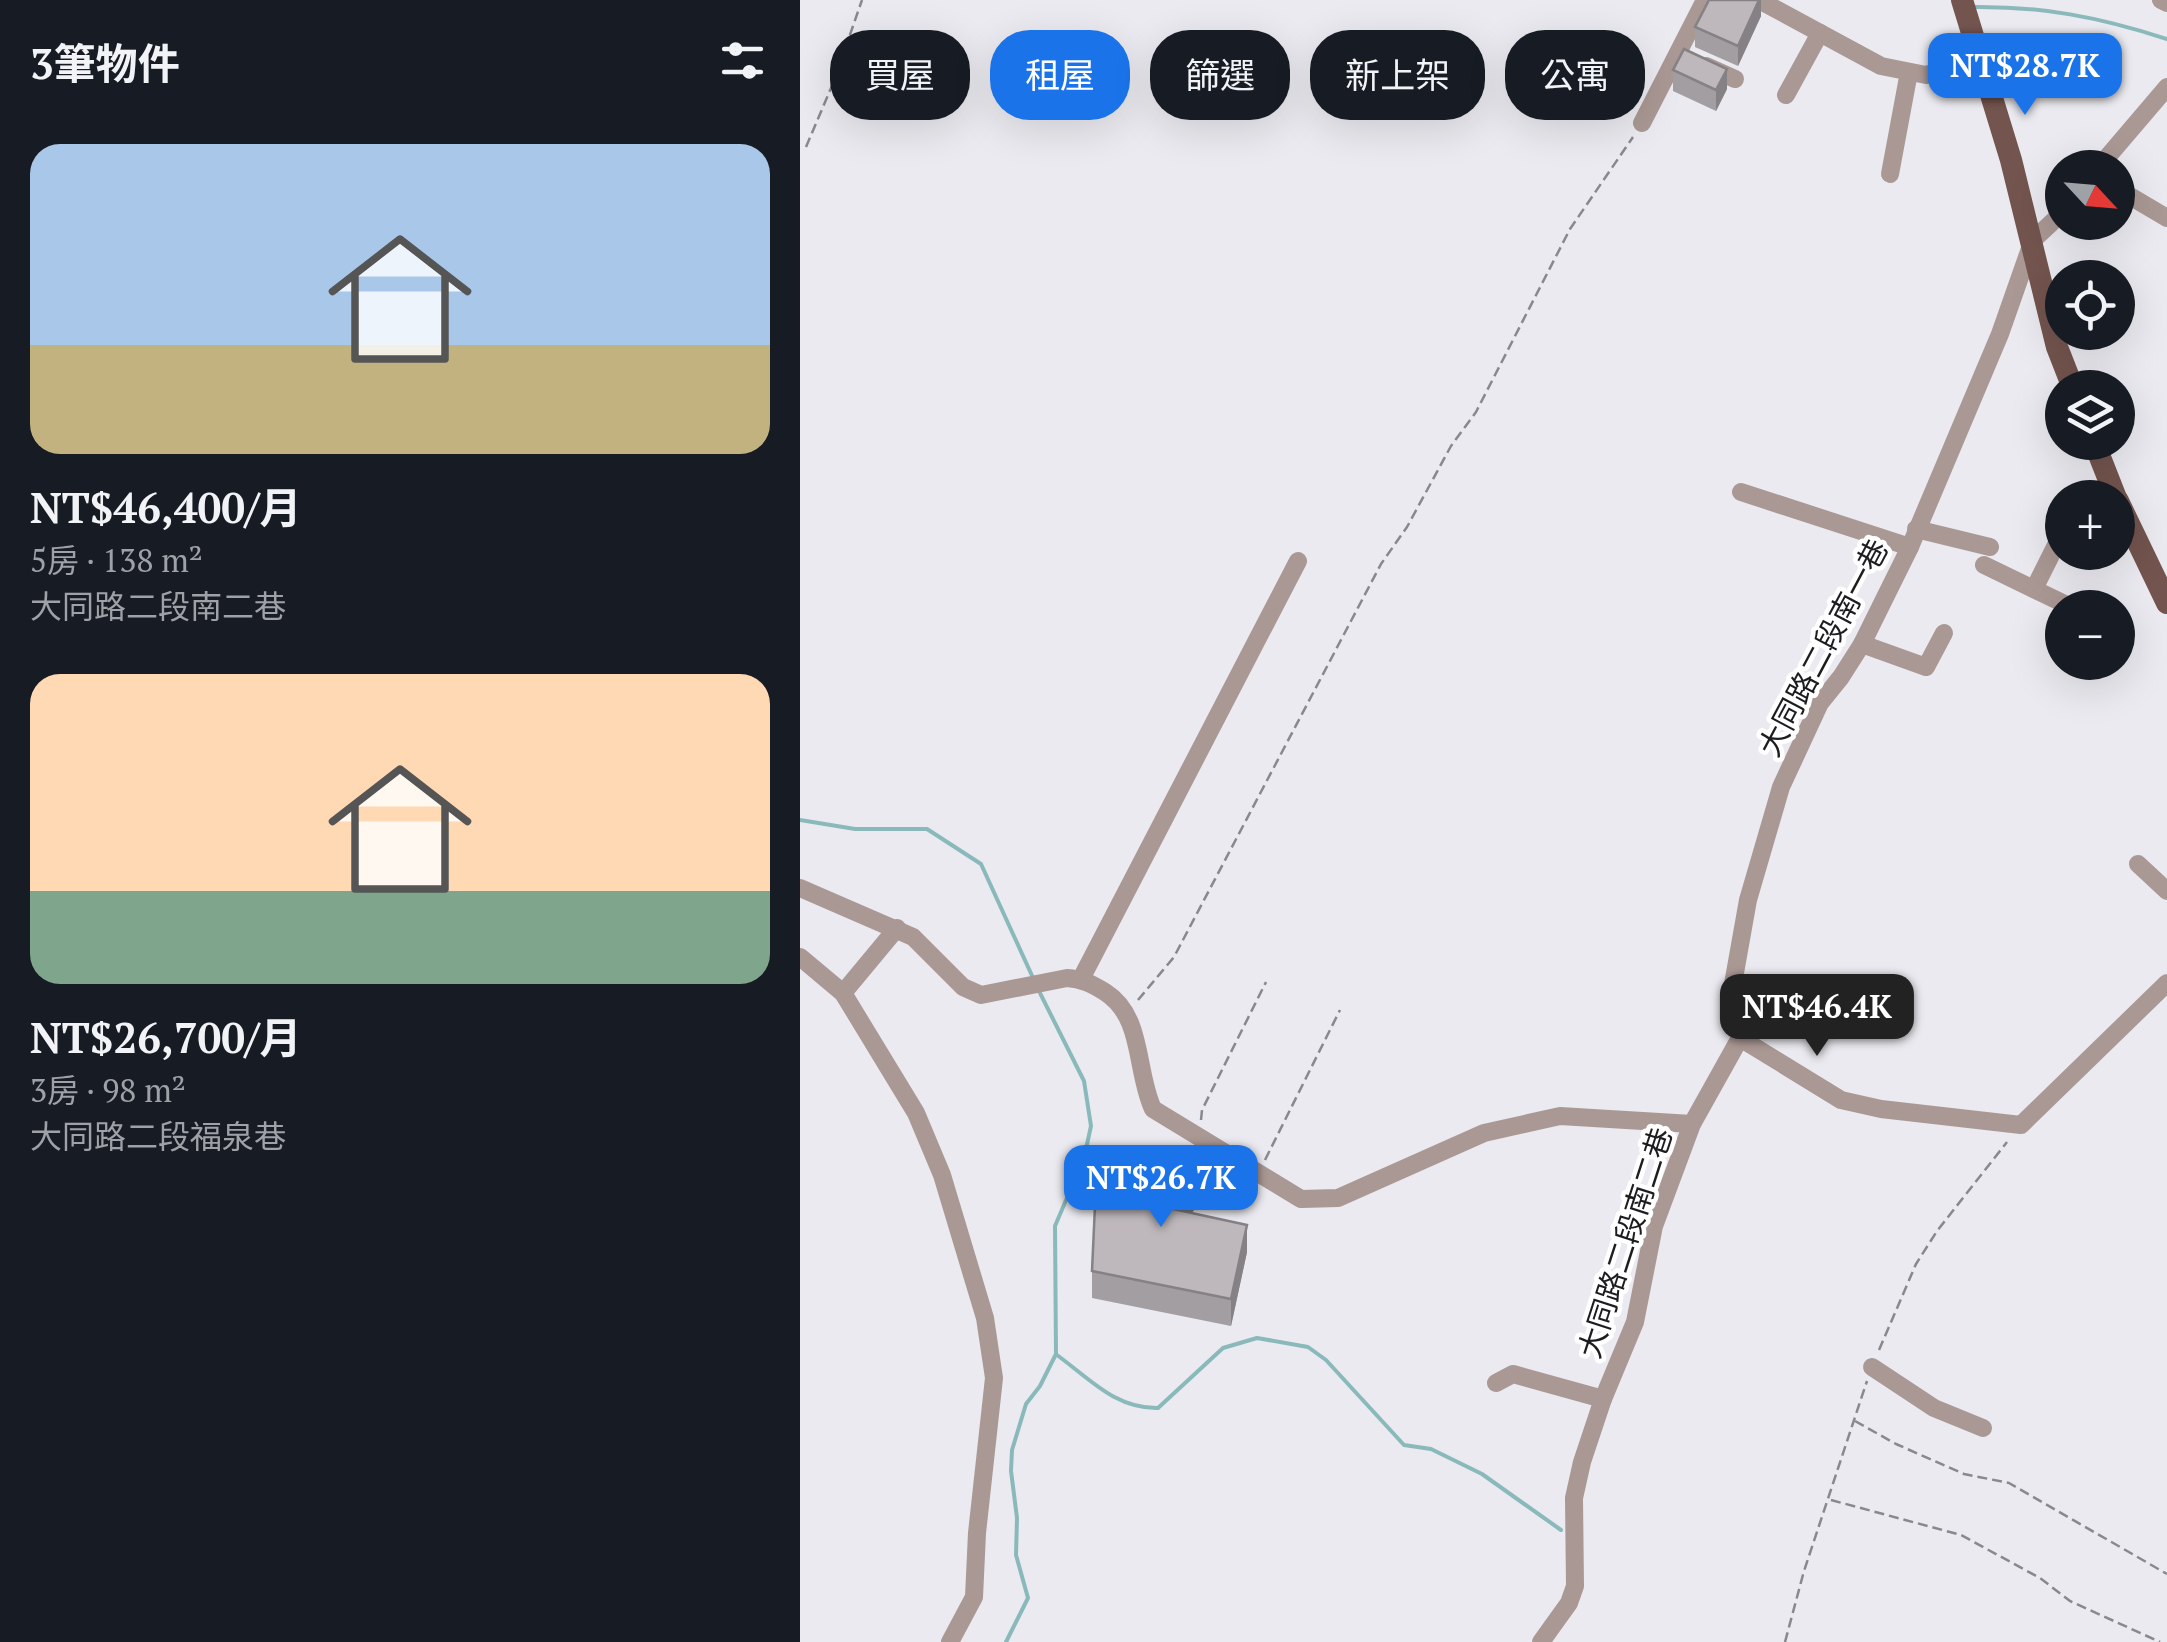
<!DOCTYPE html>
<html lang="zh-TW">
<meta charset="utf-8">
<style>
body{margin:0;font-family:"PT Serif","Noto Sans TC",serif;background:#20242c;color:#f1f3f6;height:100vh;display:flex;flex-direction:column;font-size:38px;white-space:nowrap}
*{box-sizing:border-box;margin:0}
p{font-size:32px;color:#9ea1a6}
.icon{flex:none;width:55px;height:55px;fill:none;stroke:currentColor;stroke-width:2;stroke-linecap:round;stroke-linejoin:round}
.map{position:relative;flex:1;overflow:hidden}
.panel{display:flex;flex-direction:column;background:#171b24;width:800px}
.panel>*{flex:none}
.hud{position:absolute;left:30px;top:30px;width:950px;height:90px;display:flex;gap:20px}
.needle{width:65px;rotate:116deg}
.buttons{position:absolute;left:1245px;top:150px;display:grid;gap:20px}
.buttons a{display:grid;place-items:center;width:90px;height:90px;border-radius:50%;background:#171b24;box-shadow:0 10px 40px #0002;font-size:50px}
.price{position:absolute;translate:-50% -85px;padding:0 22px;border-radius:20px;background:#1a73e8;color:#fff;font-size:32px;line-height:65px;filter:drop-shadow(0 2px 5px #0008)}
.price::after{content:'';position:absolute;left:50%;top:60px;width:30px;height:22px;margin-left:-15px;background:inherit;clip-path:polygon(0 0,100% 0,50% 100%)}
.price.on{background:#222;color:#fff}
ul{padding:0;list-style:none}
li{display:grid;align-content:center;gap:20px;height:530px;padding:0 30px}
li span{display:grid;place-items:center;height:310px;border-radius:30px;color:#555}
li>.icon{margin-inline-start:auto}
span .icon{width:180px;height:180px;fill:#fffc;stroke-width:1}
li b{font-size:42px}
h2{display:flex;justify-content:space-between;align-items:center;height:120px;padding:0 30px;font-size:42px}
.chip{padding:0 35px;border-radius:40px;background:#171b24;box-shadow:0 10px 40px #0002;font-size:35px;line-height:90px}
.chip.on{background:#1a73e8;color:#fff}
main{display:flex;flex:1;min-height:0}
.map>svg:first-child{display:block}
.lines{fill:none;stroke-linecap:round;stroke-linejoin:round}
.stream{stroke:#8ab9bc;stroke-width:4}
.path{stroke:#89888d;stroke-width:2.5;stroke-dasharray:10 5;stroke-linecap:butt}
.minor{stroke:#aa9894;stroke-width:18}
.major{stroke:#73544e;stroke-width:22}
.wall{fill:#a39ea2}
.shaded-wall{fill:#858184}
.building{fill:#beb8bc;stroke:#858184;stroke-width:2.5}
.labels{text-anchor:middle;stroke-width:9;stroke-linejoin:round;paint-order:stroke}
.street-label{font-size:30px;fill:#1d1c1f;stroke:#fff}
</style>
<main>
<section class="panel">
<h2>3筆物件<svg class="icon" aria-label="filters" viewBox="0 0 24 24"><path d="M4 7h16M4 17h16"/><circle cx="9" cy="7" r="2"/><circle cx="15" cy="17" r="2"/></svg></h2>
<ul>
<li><span style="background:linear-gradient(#a9c7e8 65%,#c2b280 0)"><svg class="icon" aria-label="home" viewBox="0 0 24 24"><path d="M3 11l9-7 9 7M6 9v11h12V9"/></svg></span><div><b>NT$46,400/月</b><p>5房 · 138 m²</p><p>大同路二段南二巷</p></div></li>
<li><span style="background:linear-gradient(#ffd9b3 70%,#7fa58c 0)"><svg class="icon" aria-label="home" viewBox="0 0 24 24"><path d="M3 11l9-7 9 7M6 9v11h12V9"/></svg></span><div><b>NT$26,700/月</b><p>3房 · 98 m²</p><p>大同路二段福泉巷</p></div></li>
</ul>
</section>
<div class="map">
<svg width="1367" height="1642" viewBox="0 0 1367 1642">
<rect width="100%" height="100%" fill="#eaeaf0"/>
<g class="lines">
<g class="stream">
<path d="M1171 7C1242 6 1299 17 1367 39"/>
<polyline points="0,820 55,829 127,829 181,864 234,980"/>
<path d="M257 1355C291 1380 316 1409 358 1408L423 1348 457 1338 508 1347 526 1360 604 1445 631 1449 682 1474 761 1530"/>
<polyline points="206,1642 228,1598 216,1555 217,1518 211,1471 212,1450 226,1404 240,1386 256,1354 255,1226 284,1158 291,1126 284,1081 238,989"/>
</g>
<g class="path">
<polyline points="6,147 34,81 62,0"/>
<polyline points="338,1000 374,957 581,564 607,527 651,446 676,412 770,229 833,137"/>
<polyline points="401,1120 402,1110 466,982"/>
<polyline points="465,1160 540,1010"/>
<polyline points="1079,1350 1116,1264 1137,1231 1207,1142"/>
<polyline points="1055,1421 1096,1444 1164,1474 1209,1483 1367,1574"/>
<polyline points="1031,1500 1161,1535 1240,1578 1270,1601 1360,1642"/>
<polyline points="985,1642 1004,1571 1067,1381"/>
</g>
<g class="minor">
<polyline points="959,0 1081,66 1126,75 1179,61"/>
<polyline points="1361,0 1367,3"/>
<polyline points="906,66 935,79"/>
<polyline points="986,95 1020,33"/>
<polyline points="842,123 905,0"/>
<polyline points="1298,168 1367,87"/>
<polyline points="1090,174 1109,72"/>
<polyline points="1318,189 1367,218"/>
<polyline points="941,492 1110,547"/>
<polyline points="1116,529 1190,547"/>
<polyline points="1184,565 1273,608"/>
<polyline points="1234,589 1262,533"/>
<polyline points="1062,644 1126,667 1144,633"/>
<polyline points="1338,864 1367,891"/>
<path d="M0 888 113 937 163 987 181 995 267 978C282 979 292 984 305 992 344 1017 335 1070 353 1109L501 1199 538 1198 684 1133 760 1116 892 1124"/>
<polyline points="0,957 43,993 116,1113 142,1175 185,1318 194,1378 177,1533 174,1597 150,1642"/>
<polyline points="281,979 498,561"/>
<polyline points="43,993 97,928"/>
<polyline points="940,1038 933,984 948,900 981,787 1020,703 1041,677 1062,644 1110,547 1200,334 1233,240 1262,213"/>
<polyline points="1072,1367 1134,1408 1183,1428"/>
<polyline points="696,1383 713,1374 803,1399"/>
<polyline points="741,1642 769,1603 775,1586 774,1498 782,1462 803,1399 835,1322 854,1226 892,1124 940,1038 1041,1100 1081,1109 1221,1125 1367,983"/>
</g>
<g class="major">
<polyline points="1162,0 1211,160 1257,347 1273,388"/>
<polyline points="1294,442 1316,498"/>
<polyline points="1318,501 1367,603"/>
</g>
</g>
<g class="wall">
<polygon points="961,0 961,16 938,66 895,47 895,27"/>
<polygon points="873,70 927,89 916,111 873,91"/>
<polygon points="345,1180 401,1201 392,1213 447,1252 431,1326 292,1298 292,1271"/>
</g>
<g class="shaded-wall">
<polygon points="959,0 961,0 961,16 938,66 938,46"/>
<polygon points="927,69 927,89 916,111 916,90"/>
<polygon points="401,1174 401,1201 373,1236 373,1209"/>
<polygon points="447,1225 447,1252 431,1326 431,1299"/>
</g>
<g class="building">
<polygon points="909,0 959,0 938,46 895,27"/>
<polygon points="884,49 927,69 916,90 873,70"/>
<polygon points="367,1152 401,1174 373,1209 447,1225 431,1299 292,1271 297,1162 324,1154 345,1180"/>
</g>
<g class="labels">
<g class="street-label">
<text transform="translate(1024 648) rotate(-62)" y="10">大同路二段南一巷</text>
<text transform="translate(826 1243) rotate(-72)" y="10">大同路二段南二巷</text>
</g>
</g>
</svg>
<div class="buttons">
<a><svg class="needle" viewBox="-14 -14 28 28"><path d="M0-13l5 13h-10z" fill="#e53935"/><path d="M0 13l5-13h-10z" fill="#9ea1a6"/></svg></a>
<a><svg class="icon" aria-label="locate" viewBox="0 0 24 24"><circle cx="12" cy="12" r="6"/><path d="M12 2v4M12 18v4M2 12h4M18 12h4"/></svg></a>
<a><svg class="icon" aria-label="layers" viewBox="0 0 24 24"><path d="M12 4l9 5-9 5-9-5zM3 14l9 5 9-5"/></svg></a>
<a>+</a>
<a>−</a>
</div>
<b class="price" style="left:1225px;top:118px">NT$28.7K</b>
<b class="price on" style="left:1017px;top:1059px">NT$46.4K</b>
<b class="price" style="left:361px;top:1230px">NT$26.7K</b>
<div class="hud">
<a class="chip">買屋</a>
<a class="chip on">租屋</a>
<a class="chip">篩選</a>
<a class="chip">新上架</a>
<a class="chip">公寓</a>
</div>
</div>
</main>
